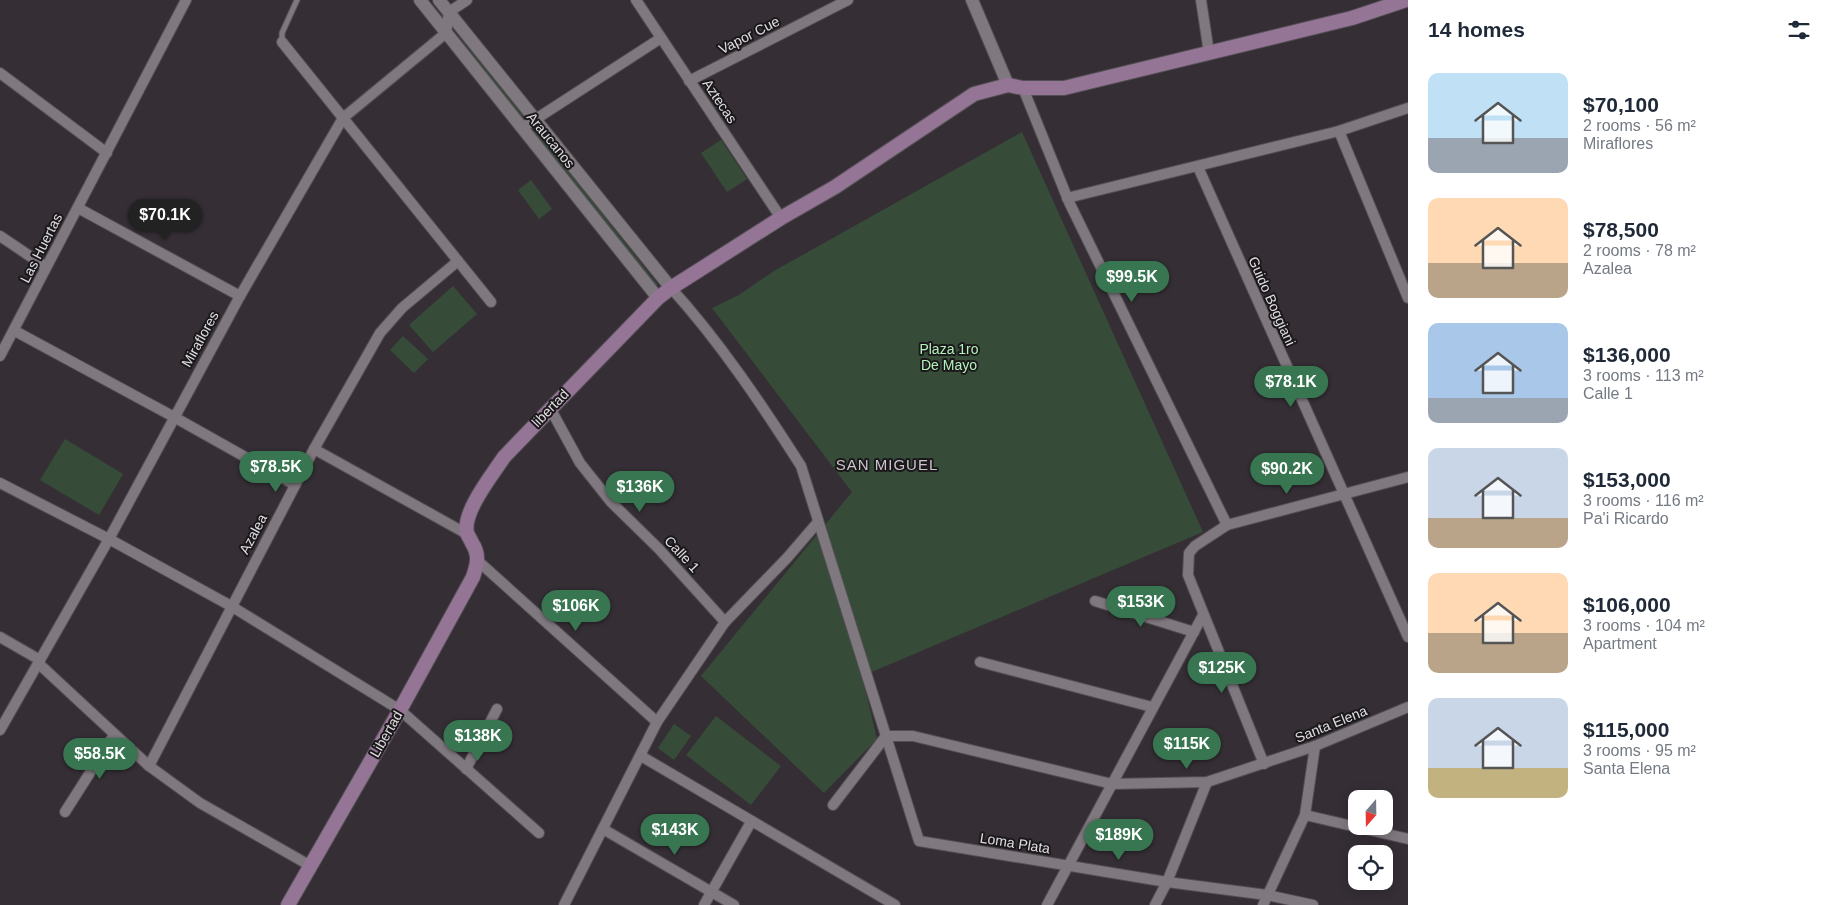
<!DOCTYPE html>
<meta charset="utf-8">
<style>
body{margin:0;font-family:Arial,sans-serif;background:#f6f6f7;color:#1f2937;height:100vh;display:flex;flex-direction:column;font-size:19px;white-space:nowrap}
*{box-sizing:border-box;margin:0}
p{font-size:16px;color:#747a83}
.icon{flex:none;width:28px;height:28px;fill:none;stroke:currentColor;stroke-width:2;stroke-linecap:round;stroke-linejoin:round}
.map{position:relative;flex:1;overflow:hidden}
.panel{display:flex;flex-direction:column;background:#fff;width:425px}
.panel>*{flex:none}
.needle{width:32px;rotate:200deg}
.tools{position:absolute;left:1348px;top:790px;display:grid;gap:10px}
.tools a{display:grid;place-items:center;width:45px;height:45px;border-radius:10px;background:#fff;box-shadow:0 2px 12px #0003;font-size:25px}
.price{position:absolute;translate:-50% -42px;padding:0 11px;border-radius:18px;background:#387651;color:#fff;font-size:16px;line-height:32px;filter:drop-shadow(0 1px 2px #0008)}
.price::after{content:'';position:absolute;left:50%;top:30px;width:15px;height:11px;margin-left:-8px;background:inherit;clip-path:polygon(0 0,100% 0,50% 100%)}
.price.on{background:#222;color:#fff}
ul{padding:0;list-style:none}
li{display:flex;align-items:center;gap:15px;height:125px;padding:0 20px}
li span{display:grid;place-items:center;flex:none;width:140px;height:100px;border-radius:10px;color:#555}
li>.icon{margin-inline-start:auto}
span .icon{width:60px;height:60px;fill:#fffc;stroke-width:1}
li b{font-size:21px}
h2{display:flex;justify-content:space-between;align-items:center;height:60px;padding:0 20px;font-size:21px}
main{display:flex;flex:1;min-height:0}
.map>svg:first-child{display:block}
.green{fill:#364c38}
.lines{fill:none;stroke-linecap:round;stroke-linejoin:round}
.service-casing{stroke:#534e54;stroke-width:7}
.minor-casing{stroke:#534e54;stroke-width:12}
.tertiary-casing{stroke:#534e54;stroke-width:14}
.secondary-casing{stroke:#534e54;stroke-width:16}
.service{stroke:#7f797f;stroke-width:5}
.minor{stroke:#7f797f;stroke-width:10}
.tertiary{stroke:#7f797f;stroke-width:12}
.secondary{stroke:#957596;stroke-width:14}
.labels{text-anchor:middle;stroke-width:4;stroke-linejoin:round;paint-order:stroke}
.street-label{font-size:14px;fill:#e0dde0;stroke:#1b181b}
.park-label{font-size:14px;fill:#b4f2bb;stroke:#1b181b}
.neighbourhood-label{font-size:15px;letter-spacing:1px;fill:#ccc5cc;stroke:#1b181b}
</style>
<main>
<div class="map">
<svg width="1408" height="905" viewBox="0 0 1408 905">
<rect width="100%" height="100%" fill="#352f35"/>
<g class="green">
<polygon points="454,30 523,115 523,116 519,117"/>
<polygon points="534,131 537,131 658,285 656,286 532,133"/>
<polygon points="1022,132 1203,532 862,676 877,739 824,793 701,676 852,492 712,308 739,295 774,271"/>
<polygon points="721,140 747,179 727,192 701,153"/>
<polygon points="531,180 552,209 539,219 518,190"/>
<polygon points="453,286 477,314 433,352 409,325"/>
<polygon points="403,336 428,359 414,373 390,350"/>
<polygon points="65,439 123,474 99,515 40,480"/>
<polygon points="716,716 781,766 751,805 686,755"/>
<polygon points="674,724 691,736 674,760 658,748"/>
</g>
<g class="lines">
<defs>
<polyline id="service" points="282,42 282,33 297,0"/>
<g id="minor">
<polyline points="636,0 781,218"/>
<polyline points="1201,0 1209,53"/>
<polyline points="282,42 491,302"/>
<polyline points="0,73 107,153"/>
<polyline points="689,81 848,0"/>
<polyline points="1023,88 1069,202 1227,525"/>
<polyline points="522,128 661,38"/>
<polyline points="1339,131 1408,298"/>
<polyline points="1198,167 1408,637"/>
<polyline points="1067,198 1339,131 1408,108"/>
<polyline points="78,208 240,296"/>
<polyline points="0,236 46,267"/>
<path d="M671 288C720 342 762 405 801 466L919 841 1167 882 1267 895 1313 905"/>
<polyline points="15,331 174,417 295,485"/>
<polyline points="0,356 186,0"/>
<polyline points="550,408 580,463 611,502 658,548 725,622"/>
<polyline points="314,449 467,534"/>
<polyline points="0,483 109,539 231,606 400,710 539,833"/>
<polyline points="478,561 657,722"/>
<polyline points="1095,601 1194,632"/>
<polyline points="0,637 40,660"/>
<polyline points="980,662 1152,707"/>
<polyline points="38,663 149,766 200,803 309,865"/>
<polyline points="0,730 109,539 240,296 343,118 446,33 449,12 467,0"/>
<polyline points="641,756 895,905"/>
<polyline points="1264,764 1188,575 1189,553 1195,546 1227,525 1408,477"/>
<polyline points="149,766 314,449 380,333 402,308 458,261"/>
<polyline points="466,769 497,709"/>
<polyline points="833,805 886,736 913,736 1112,784 1207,782 1315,746 1408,707"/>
<polyline points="65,812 114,735"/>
<polyline points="1305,815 1408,839"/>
<polyline points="603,829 734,905"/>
<polyline points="564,905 657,722 725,622 787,558 818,522"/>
<polyline points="704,905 751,822"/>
<polyline points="1047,905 1203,615"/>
<polyline points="1155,905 1167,882 1207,782"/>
<polyline points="1263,905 1305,815 1315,746"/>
</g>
<g id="tertiary">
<polyline points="420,0 658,298"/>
<polyline points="439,0 671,288"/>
<polyline points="972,0 1008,85"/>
</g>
<path id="secondary" d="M288 905 400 710 473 577C477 565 480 555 472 543 471 540 468 536 467 533 462 512 493 474 504 457L658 298 671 288 781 218 835 187 974 94 1008 85 1023 88H1064L1352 18 1406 0"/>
</defs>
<use href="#service" class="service-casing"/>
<use href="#minor" class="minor-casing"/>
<use href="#tertiary" class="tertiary-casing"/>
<use href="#secondary" class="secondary-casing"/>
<use href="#service" class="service"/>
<use href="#minor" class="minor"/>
<use href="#tertiary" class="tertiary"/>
<use href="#secondary" class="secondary"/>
</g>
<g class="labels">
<g class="street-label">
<text transform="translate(749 35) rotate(-27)" y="5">Vapor Cue</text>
<text transform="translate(720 101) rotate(56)" y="5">Aztecas</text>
<text transform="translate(551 140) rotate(51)" y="5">Araucanos</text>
<text transform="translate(41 248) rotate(-63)" y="5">Las Huertas</text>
<text transform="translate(1272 301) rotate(66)" y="5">Guido Boggiani</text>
<text transform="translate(200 339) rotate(-61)" y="5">Miraflores</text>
<text transform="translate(550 408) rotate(-46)" y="5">libertad</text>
<text transform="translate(253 534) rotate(-62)" y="5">Azalea</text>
<text transform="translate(682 554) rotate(47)" y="5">Calle 1</text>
<text transform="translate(1331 724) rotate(-22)" y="5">Santa Elena</text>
<text transform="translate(386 734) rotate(-60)" y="5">Libertad</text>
<text transform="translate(1015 843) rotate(9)" y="5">Loma Plata</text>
</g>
<g class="park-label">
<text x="949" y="354">Plaza 1ro<tspan x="949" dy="16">De Mayo</tspan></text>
</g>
<g class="neighbourhood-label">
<text x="887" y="470">SAN MIGUEL</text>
</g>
</g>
</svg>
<div class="tools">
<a><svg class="needle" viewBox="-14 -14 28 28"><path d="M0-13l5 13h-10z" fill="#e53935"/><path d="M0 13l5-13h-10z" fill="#747a83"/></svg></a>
<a><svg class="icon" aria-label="locate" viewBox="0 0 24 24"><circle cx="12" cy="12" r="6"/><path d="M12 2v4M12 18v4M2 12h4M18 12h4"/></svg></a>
</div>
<b class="price on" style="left:165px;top:241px">$70.1K</b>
<b class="price" style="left:1132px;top:303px">$99.5K</b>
<b class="price" style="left:1291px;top:408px">$78.1K</b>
<b class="price" style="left:276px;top:493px">$78.5K</b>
<b class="price" style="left:1287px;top:495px">$90.2K</b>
<b class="price" style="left:640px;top:513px">$136K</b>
<b class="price" style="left:1141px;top:628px">$153K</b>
<b class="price" style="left:576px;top:632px">$106K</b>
<b class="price" style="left:1222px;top:694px">$125K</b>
<b class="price" style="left:478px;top:762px">$138K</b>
<b class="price" style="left:1187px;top:770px">$115K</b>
<b class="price" style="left:100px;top:780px">$58.5K</b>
<b class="price" style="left:675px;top:856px">$143K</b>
<b class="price" style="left:1119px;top:861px">$189K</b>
</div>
<section class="panel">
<h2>14 homes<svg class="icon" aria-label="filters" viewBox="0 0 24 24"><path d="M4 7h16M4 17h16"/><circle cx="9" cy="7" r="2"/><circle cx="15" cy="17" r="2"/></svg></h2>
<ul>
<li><span style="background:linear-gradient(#bfe0f5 65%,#9aa5b1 0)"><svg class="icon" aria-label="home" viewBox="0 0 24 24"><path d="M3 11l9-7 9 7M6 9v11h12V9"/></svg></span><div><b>$70,100</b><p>2 rooms · 56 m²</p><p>Miraflores</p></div></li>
<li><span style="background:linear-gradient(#ffd9b3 65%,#b9a48a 0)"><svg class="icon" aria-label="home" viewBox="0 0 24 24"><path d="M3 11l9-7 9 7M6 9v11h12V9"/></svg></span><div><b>$78,500</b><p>2 rooms · 78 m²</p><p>Azalea</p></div></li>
<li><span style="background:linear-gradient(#a9c7e8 75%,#9aa5b1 0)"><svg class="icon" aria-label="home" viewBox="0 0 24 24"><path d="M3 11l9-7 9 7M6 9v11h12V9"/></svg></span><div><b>$136,000</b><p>3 rooms · 113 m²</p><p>Calle 1</p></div></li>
<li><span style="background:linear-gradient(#c9d6e8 70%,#b9a48a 0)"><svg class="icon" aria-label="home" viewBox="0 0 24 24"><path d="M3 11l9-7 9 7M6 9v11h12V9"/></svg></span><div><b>$153,000</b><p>3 rooms · 116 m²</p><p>Pa'i Ricardo</p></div></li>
<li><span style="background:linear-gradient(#ffd9b3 60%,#b9a48a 0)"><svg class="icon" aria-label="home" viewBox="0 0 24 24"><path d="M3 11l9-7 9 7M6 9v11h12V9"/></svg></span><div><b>$106,000</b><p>3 rooms · 104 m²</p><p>Apartment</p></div></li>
<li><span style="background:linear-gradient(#c9d6e8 70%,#c2b280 0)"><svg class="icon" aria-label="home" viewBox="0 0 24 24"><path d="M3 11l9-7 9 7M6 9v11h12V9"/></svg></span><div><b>$115,000</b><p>3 rooms · 95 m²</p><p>Santa Elena</p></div></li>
</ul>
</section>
</main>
